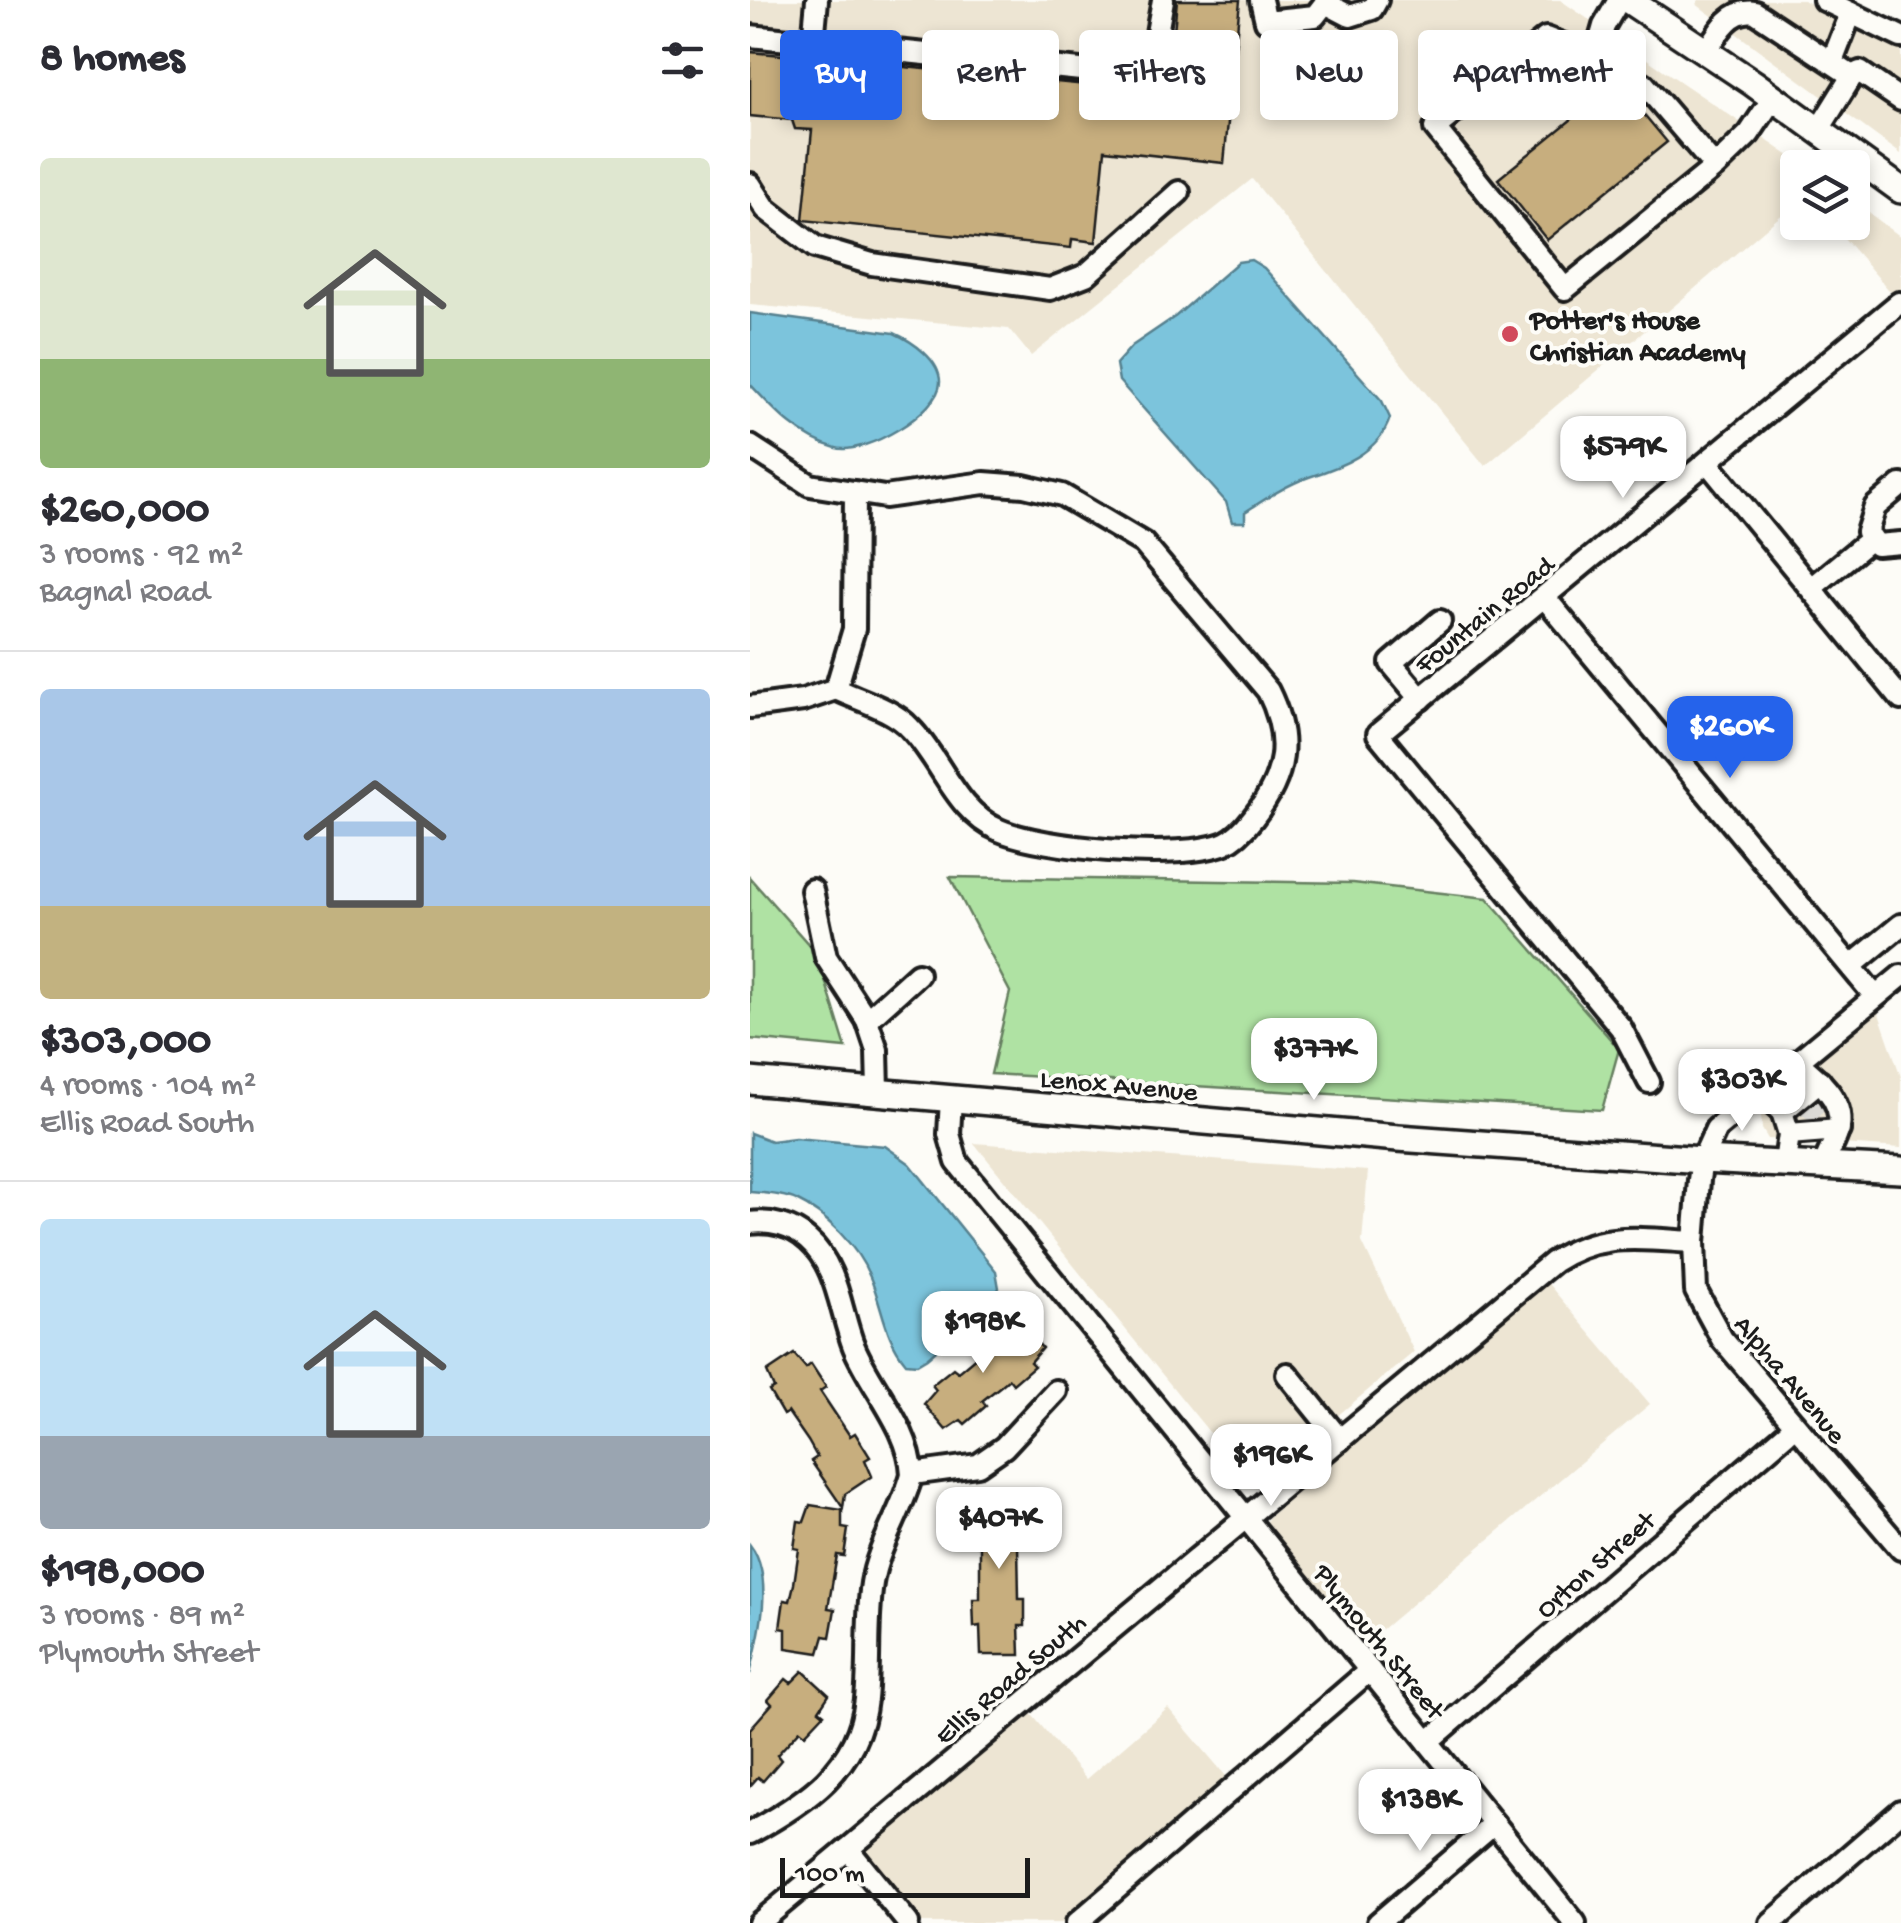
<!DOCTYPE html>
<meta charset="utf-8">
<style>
body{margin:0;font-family:"Gochi Hand",sans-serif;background:#f2f2f3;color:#2b2b33;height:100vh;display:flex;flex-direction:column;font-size:38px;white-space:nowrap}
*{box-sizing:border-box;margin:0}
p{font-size:32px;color:#7c7c81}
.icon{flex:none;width:55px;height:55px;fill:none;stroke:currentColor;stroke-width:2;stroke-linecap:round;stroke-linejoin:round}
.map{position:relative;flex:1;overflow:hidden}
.drawer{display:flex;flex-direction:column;background:#fff;width:750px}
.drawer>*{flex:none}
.banner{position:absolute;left:30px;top:30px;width:950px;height:90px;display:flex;gap:20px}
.fabs{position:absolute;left:1030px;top:150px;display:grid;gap:20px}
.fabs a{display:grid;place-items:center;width:90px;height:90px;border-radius:10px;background:#fff;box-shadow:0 5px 15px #0003;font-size:50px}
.scale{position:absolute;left:30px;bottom:25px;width:250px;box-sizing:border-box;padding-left:10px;border:5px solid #1c1c1c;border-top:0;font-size:28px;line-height:35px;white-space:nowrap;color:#1c1c1c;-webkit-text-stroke:8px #fdfcf7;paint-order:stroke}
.price{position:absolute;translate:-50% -85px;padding:0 22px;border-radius:20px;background:#fff;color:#222;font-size:32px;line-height:65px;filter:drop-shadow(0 2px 5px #0008)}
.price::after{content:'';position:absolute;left:50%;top:60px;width:30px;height:22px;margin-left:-15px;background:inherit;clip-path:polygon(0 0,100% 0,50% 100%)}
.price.active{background:#2563eb;color:#fff}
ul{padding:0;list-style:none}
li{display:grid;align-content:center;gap:20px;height:530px;padding:0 40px}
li+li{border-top:2px solid #e1e1e2}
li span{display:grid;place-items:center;height:310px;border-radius:10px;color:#555}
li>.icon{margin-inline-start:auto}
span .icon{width:180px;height:180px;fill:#fffc;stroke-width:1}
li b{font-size:42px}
h2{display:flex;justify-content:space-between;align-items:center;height:120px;padding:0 40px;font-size:42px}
.pill{padding:0 35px;border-radius:10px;background:#fff;box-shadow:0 5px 15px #0003;font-size:35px;line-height:90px}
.pill.active{background:#2563eb;color:#fff}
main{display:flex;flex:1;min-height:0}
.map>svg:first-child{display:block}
.built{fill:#ede5d3}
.green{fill:#afe2a3;stroke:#667f60;stroke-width:2.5}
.water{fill:#7cc4dc;stroke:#56818f;stroke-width:2.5}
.building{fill:#c7ae7e;stroke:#1c1c1c;stroke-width:2.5}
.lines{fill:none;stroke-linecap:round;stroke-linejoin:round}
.minor-tunnel{stroke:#dbdad6;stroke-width:20;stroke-dasharray:20 10;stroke-linecap:butt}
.minor-casing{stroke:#1c1c1c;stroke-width:28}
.major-casing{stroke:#1c1c1c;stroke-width:32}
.minor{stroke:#fdfcf7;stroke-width:20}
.major{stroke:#fdfcf7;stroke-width:25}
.poi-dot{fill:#d1495b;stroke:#fdfcf7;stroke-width:4}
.labels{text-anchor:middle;stroke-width:8;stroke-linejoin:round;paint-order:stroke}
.poi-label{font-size:28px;font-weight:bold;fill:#1c1c1c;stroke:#fdfcf7;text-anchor:start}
.street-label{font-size:28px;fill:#1c1c1c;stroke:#fdfcf7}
</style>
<main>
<section class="drawer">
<h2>8 homes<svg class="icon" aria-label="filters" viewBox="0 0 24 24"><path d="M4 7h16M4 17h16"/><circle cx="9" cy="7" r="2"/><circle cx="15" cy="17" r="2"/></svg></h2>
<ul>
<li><span style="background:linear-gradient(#dfe7d0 65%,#8fb573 0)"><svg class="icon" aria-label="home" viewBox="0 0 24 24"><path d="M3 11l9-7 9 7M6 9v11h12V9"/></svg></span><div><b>$260,000</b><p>3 rooms · 92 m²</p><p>Bagnal Road</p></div></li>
<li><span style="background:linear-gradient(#a9c7e8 70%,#c2b280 0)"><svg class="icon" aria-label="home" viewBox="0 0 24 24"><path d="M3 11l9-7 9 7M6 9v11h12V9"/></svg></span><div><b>$303,000</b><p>4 rooms · 104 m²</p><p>Ellis Road South</p></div></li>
<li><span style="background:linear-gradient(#bfe0f5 70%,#9aa5b1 0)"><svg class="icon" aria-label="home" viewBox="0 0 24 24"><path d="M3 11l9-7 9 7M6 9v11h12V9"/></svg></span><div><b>$198,000</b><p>3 rooms · 89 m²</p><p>Plymouth Street</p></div></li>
</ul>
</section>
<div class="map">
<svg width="1151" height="1923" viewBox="0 0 1151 1923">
<rect width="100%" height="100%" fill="#fdfcf7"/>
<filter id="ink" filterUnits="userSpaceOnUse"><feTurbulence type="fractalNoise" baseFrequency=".01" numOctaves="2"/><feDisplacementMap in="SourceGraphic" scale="20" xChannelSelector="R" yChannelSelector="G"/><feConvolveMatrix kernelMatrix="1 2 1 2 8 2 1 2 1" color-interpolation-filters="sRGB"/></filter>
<g filter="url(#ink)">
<g class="built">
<polygon points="0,0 810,0 1056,167 1048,168 1047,202 735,466 502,179 281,356 259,329 0,305"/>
<polygon points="949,0 1053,0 1151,48 1151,154 946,4"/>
<polygon points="1103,201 1151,237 1151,304 1081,223 1102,222"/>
<polygon points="1127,1008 1151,1077 1151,1148 1018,1139 1012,1129 1011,1116 1017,1106"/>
<polygon points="224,1143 618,1171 612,1242 664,1352 503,1486"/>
<polygon points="794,1279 900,1404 612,1646 516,1529 518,1518"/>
<polygon points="418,1708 481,1782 318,1923 166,1923 116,1857 118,1846 278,1710 336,1779"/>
</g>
<g class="green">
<polygon points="200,877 603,883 737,898 869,1049 852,1110 241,1074 260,992"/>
<polygon points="0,878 67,954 96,1048 0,1039"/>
</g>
<g class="water">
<path d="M501 260 514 268 632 401 640 418C629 453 590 467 559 477 536 485 515 499 495 512V522H482L476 502 369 381 366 364 382 346 426 316 488 262Z"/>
<path d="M0 313 144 333C162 341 190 360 190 382 190 412 114 456 86 448 50 439 25 411 0 384Z"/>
<path d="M0 1133 21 1141 45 1138 135 1146 160 1164 246 1271 249 1288 241 1302 177 1358 167 1364 156 1363C134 1337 133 1307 120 1277 108 1247 76 1214 46 1200 34 1194 14 1193 0 1192Z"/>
<path d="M0 1545C25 1577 9 1637 0 1674Z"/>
</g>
<g class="building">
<polygon points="427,0 490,0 474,163 355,150 346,242 322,239 321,248 53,220 62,130 45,129 42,120 0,116 0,52 408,92 419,84"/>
<polygon points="865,84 872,88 917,142 797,240 748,179"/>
<polygon points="271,1323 292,1348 280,1362 284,1366 263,1384 259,1379 252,1385 232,1401 236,1406 215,1424 211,1420 196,1430 174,1404 186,1390 182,1385 203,1368 208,1372 234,1350 230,1345 252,1327 256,1332"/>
<polygon points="44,1354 56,1368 61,1364 76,1387 70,1391 100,1436 105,1433 120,1457 115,1460 122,1476 95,1494 93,1508 61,1461 67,1457 58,1441 38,1412 33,1415 19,1391 24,1388 17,1372"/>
<polygon points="268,1488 268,1517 274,1517 275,1545 268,1545 269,1599 275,1599 275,1626 269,1626 270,1655 231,1655 230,1626 224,1627 223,1599 230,1599 230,1545 224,1545 224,1517 230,1517 230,1489"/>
<polygon points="60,1505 92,1510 92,1528 98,1529 94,1556 87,1555 82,1585 78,1608 85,1609 80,1637 74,1636 69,1653 36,1648 36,1629 30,1628 34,1600 40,1601 44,1584 49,1549 44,1548 48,1521 54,1522"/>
<polygon points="53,1671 79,1695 69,1710 74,1714 55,1734 50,1730 27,1755 31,1760 13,1781 8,1777 0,1786 0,1729 22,1704 18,1700 36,1679 41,1683"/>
</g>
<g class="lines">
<polyline class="minor-tunnel" points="1056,1105 1070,1115"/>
<defs>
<g id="minor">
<polyline points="511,0 516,21 565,16 575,3 600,16 622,9 627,0"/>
<polyline points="1074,0 1151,37"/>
<polyline points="0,36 399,77 413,0"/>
<polyline points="63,42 67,0"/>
<path d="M956 52C967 34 980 8 1005 12L1102 76 1068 131"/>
<polyline points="845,57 854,26 869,0"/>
<polyline points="1082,62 1101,13"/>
<polyline points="1102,76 1110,72 1151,100"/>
<polyline points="965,167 815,289 685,128 796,38 845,57 894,84 965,167 999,134 1023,98"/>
<polyline points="0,184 16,209 65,247 122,264 300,289 336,275 429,192"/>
<path d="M0 446 60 485 135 497 234 483 274 486 312 495 393 543 518 691C542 739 536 776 503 818 496 827 486 838 475 843 431 861 293 849 249 830 205 811 192 760 160 728 143 709 109 700 86 689L104 629 105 492"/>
<polyline points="958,463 1151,699"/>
<polyline points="1151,485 1125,507 1117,532 1127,545 1151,543"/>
<polyline points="1061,588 1122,538"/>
<polyline points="795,598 1125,996"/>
<polyline points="671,699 641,663 690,621"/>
<polyline points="0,707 53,700 86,689"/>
<polyline points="62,890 76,957 117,1020 127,1050 128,1092"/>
<polyline points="1101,966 1151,925"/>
<polyline points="1151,976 966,1129 952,1160 949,1180 944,1242 946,1291 972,1339 1151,1549"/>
<polyline points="117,1020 168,974"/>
<path d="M1047 1062C1066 1077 1094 1099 1089 1127 1087 1139 1078 1152 1074 1165"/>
<polyline points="899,1082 871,1028 628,734 1149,303"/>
<polyline points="1010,1093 1032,1112 1070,1081"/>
<polyline points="201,1099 199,1134 207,1162 825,1923"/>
<polyline points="1032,1112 1039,1134 1035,1163"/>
<polyline points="1039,1134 1089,1130"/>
<path d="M0 1223C20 1220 43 1226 58 1240 88 1266 90 1312 104 1347 121 1388 160 1428 162 1474 152 1512 128 1545 122 1583 116 1622 120 1661 116 1699 109 1768 55 1803 0 1833"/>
<polyline points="537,1374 590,1440"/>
<polyline points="162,1474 228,1465 254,1447 306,1391"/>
<polyline points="678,1742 1045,1426"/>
<polyline points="98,1849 158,1923"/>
<path d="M9 1923 803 1262C850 1231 890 1239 944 1242"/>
<polyline points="327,1923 620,1670"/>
<polyline points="628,1923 744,1824"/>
<polyline points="1021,1923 1151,1811"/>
</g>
<g id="major">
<polyline points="878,0 1003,83 1151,190"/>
<polyline points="0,1081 648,1138 952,1160 1151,1170"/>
</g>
</defs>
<use href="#minor" class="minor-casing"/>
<use href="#major" class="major-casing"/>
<use href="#minor" class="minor"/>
<use href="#major" class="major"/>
</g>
</g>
<circle class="poi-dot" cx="760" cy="334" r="10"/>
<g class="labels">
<g class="poi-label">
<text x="780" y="328">Potter's House<tspan x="780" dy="32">Christian Academy</tspan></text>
</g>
<g class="street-label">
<text transform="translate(733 613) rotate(-39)" y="10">Fountain Road</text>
<text transform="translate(369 1083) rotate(5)" y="10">Lenox Avenue</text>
<text transform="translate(1042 1378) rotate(50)" y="10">Alpha Avenue</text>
<text transform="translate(844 1563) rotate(-41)" y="10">Orton Street</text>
<text transform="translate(631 1640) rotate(51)" y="10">Plymouth Street</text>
<text transform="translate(259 1677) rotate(-40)" y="10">Ellis Road South</text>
</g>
</g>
</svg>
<div class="fabs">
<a><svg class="icon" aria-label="layers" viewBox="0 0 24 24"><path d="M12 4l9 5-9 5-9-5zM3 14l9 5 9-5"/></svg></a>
</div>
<div class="scale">100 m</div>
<b class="price" style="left:873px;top:501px">$579K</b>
<b class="price active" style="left:980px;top:781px">$260K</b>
<b class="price" style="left:564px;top:1103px">$377K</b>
<b class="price" style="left:992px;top:1134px">$303K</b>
<b class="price" style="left:233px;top:1376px">$198K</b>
<b class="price" style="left:521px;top:1509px">$196K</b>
<b class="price" style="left:249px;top:1572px">$407K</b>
<b class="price" style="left:670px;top:1854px">$138K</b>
<div class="banner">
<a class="pill active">Buy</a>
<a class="pill">Rent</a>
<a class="pill">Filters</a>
<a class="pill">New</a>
<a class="pill">Apartment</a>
</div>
</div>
</main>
